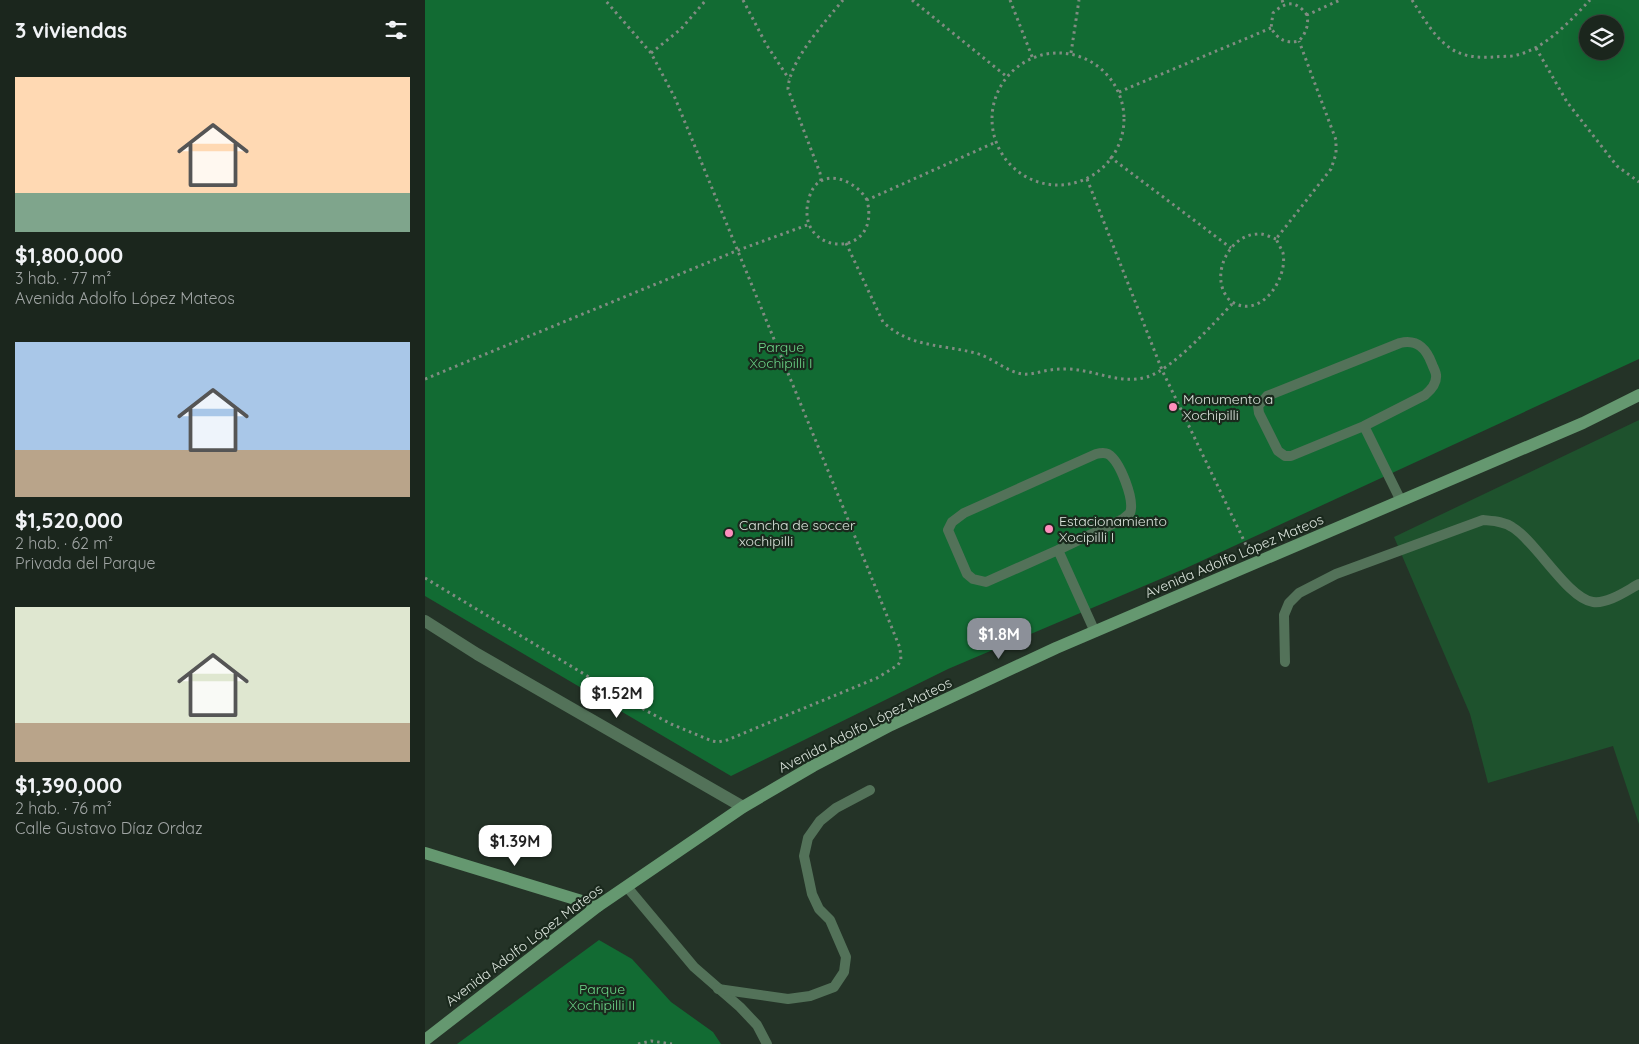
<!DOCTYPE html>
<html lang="es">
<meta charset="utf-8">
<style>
body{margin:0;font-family:Quicksand,sans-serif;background:#242e26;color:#f1f3f6;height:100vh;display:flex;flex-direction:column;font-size:19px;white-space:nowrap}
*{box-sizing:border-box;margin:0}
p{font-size:16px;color:#a0a5a4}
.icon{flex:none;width:28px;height:28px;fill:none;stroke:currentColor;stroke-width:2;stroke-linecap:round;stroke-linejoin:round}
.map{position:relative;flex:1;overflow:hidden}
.side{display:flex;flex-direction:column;background:#1b261d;width:425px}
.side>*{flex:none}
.controls{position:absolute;left:1154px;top:15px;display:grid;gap:10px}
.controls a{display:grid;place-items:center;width:45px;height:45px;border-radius:50%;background:#1b261d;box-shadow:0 5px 20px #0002,0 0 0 1px #39433b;font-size:25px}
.price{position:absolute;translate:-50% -42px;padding:0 11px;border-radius:10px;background:#fff;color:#222;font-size:16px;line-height:32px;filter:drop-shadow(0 1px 2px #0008)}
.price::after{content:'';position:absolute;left:50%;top:30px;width:15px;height:11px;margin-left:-8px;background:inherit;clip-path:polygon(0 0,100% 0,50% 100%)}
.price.active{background:#8c9099;color:#fff}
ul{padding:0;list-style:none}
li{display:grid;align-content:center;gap:10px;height:265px;padding:0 15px}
li span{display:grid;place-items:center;height:155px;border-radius:0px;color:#555}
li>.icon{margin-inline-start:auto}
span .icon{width:90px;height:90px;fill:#fffc;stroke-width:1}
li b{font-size:21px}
h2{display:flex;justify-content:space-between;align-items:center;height:60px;padding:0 15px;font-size:21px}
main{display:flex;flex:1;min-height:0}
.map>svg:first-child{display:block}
.green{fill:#1e522d}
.forest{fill:#126b33;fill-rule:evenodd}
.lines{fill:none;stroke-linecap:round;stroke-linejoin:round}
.path{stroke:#808c82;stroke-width:3;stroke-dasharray:2.5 4;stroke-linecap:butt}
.lane{stroke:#537259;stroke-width:10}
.street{stroke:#537259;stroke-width:12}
.secondary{stroke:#659870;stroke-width:12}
.poi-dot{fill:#fe8ebd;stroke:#1a291d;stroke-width:2}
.labels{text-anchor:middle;stroke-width:4.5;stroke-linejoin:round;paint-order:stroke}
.park-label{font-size:14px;fill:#6ed88a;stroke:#1a291d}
.poi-label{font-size:14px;fill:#dce5dd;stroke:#1a291d;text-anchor:start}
.street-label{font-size:14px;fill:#dce5dd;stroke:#1a291d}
</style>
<main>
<section class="side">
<h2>3 viviendas<svg class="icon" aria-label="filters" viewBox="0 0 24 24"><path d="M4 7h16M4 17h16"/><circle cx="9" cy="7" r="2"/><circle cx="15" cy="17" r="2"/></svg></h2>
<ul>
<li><span style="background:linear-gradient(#ffd9b3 75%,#7fa58c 0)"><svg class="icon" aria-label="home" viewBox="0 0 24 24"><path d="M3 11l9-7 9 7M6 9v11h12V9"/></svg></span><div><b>$1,800,000</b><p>3 hab. · 77 m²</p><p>Avenida Adolfo López Mateos</p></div></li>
<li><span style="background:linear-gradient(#a9c7e8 70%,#b9a48a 0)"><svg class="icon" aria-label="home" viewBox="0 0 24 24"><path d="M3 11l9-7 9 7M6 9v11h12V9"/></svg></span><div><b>$1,520,000</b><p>2 hab. · 62 m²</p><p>Privada del Parque</p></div></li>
<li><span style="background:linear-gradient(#dfe7d0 75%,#b9a48a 0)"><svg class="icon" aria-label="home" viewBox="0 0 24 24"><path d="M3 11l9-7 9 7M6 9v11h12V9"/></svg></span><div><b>$1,390,000</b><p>2 hab. · 76 m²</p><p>Calle Gustavo Díaz Ordaz</p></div></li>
</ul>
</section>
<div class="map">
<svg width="1214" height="1044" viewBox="0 0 1214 1044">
<rect width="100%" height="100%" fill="#243327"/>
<polygon class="green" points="1214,420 1214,824 1188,746 1063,783 1045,714 969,537"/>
<g class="forest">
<path d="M0 0H1214V359L759 569 523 669 306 776 0 596ZM1162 24H1190V51H1162Z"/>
<polygon points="174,940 207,959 246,1002 288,1032 296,1044 32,1044"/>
</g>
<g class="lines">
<g class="path">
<polyline points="318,0 341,44 364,79"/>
<polyline points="487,0 581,76"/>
<polyline points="585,0 608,59"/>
<polyline points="857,0 859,5"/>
<path d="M987 0C998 17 1008 36 1025 48 1038 57 1054 58 1069 57 1076 56 1085 57 1092 55 1121 48 1145 21 1165 0"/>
<path d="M882 15C871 0 861 1 848 13L846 28C853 39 860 44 874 41 881 33 884 25 882 15L915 0"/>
<polyline points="1111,48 1142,102 1192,166 1214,182"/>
<polyline points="226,53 256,29 281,0"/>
<polyline points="646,53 654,0"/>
<circle cx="633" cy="119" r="66"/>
<polyline points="694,92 846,28"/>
<polyline points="685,157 806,248"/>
<polyline points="662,179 737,370 823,549"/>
<path d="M396 181 395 173 363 89C364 61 400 22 418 0"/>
<path d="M442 200C430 179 395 166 385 195 364 256 458 263 442 200L571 142"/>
<path d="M851 239C845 237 838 233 832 234 806 235 788 269 799 292 801 296 804 301 809 303 837 318 863 278 858 253 856 248 853 243 851 239L906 169 911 154V140L874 41"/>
<path d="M421 243 458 322C486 348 516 344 550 353 567 357 581 372 598 374 607 375 616 371 625 370 631 369 637 369 644 369 670 370 695 385 722 377 748 369 789 323 808 303"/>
<polyline points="0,379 311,251 385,224"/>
<polyline points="0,578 207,703 246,724 287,741 293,742 302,740 452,678 473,665 476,660 475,648 420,512 250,98 226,53 180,0"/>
<polyline points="213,1044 226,1041 247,1044"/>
</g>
<g class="lane">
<path d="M939 426 1000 395C1006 390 1012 383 1011 375 1011 372 1008 367 1007 364 1001 348 992 339 975 343L842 396 833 406 834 413 853 451 860 456H866L939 426 976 501"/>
<path d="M633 550 698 519 705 513C710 500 695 461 683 454 679 452 675 453 671 454L539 513 527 522 523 530 542 574 548 579 561 582 633 550 670 632"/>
<path d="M860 662 859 615 864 603 874 593 911 574 1058 520C1068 521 1078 521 1087 527 1110 540 1143 599 1168 602 1183 604 1201 591 1214 584"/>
<polyline points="202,887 269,967 315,1007 332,1025 342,1044"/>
<polyline points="293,989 363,999 385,996 409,987 419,972 421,957 405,920 394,909 387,894 379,856 383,838 395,821 411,808 445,790"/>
</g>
<polyline class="street" points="0,621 52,654 318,807"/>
<g class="secondary">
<polyline points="0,853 173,906"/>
<polyline points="0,1040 173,906 318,807 388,766 466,725 631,648 1158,423 1214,395"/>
</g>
</g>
<g class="poi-dot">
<circle cx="748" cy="407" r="5"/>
<circle cx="624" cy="529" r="5"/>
<circle cx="304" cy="533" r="5"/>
</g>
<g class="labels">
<g class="park-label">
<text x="356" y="352">Parque<tspan x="356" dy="16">Xochipilli I</tspan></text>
<text x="177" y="994">Parque<tspan x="177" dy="16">Xochipilli II</tspan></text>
</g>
<g class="poi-label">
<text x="758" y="404">Monumento a<tspan x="758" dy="16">Xochipilli</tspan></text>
<text x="634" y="526">Estacionamiento<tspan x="634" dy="16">Xocipilli I</tspan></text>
<text x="314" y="530">Cancha de soccer<tspan x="314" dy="16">xochipilli</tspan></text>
</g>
<g class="street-label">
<text transform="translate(809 556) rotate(-23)" y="5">Avenida Adolfo López Mateos</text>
<text transform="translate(440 725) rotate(-27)" y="5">Avenida Adolfo López Mateos</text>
<text transform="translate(99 945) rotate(-37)" y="5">Avenida Adolfo López Mateos</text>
</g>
</g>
</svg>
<div class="controls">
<a><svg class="icon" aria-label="layers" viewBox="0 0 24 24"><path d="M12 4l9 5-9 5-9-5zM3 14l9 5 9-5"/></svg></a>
</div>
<b class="price active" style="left:574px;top:660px">$1.8M</b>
<b class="price" style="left:192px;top:719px">$1.52M</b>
<b class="price" style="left:90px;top:867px">$1.39M</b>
</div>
</main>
